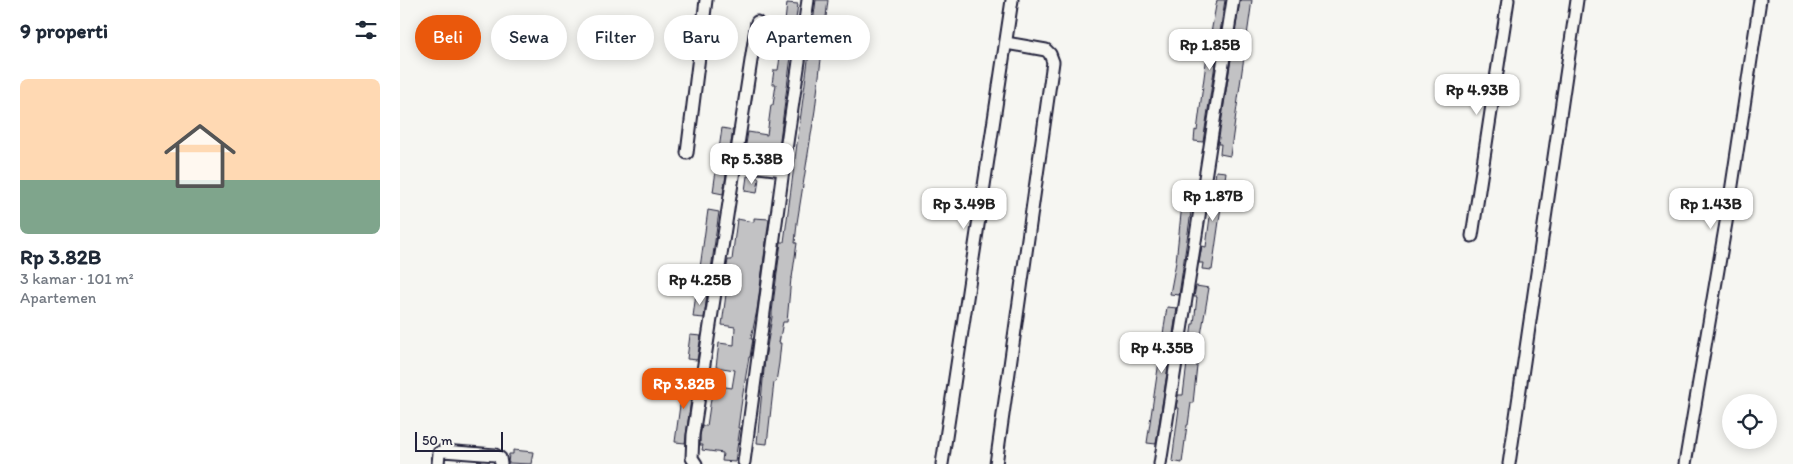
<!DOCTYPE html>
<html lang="id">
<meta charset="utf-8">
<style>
body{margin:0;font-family:Itim,sans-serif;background:#f6f6f7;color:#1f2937;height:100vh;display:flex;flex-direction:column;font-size:19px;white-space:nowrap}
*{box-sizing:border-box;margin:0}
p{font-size:16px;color:#747a83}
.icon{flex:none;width:28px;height:28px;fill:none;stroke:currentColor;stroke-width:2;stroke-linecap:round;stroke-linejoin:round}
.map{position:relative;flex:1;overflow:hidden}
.details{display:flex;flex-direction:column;background:#fff;width:400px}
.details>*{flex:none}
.top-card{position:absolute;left:15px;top:15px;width:475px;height:45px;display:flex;gap:10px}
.fabs{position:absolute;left:1322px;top:394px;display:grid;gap:10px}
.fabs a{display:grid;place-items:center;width:55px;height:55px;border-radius:50%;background:#fff;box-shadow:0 2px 12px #0003;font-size:25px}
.scale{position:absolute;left:15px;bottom:12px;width:88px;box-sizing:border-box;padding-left:5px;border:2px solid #22223b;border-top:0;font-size:14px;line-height:18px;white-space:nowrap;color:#22223b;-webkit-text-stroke:4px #f6f6f2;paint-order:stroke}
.price{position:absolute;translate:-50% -42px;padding:0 11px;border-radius:10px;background:#fff;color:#222;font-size:16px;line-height:32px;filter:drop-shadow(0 1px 2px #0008)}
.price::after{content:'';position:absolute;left:50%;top:30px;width:15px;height:11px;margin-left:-8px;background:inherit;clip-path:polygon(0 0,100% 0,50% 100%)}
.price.on{background:#ea580c;color:#fff}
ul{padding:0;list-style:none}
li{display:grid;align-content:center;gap:10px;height:265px;padding:0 20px}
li+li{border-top:1px solid #e0e1e3}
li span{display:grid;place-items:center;height:155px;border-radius:8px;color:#555}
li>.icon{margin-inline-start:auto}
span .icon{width:90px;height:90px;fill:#fffc;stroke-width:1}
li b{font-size:21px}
h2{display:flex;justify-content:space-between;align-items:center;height:60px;padding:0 20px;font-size:21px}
.pill{padding:0 18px;border-radius:22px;background:#fff;box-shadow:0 2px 12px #0003;font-size:18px;line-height:45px}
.pill.on{background:#ea580c;color:#fff}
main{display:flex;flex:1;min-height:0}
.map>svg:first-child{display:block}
.building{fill:#c2c2c4;stroke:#22223b}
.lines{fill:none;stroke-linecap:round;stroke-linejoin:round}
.street-casing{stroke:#22223b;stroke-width:15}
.street{stroke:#f6f6f2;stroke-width:11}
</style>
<main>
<section class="details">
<h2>9 properti<svg class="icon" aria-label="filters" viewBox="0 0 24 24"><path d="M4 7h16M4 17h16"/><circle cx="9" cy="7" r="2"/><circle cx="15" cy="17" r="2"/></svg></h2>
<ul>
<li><span style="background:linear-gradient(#ffd9b3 65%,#7fa58c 0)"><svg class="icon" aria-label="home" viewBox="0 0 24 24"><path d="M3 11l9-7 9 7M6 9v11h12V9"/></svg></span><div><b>Rp 3.82B</b><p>3 kamar · 101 m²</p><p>Apartemen</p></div></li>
</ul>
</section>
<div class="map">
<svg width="1393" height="464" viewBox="0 0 1393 464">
<rect width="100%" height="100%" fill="#f6f6f2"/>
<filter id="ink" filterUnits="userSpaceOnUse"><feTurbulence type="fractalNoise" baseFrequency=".02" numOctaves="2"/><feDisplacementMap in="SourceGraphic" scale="10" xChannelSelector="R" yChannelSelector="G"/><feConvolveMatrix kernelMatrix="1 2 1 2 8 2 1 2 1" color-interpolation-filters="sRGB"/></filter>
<g filter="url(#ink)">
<g class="building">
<polygon points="416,0 428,0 415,110 397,223 395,243 397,243 392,278 391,278 387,322 383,322 379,343 381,343 379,363 376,382 374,382 367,444 357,443 365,359 372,317 372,312 381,242 384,242"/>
<polygon points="817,0 825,0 803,142 794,141 795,130 797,131 807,55"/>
<polygon points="840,0 852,0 830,156 820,154 821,144 818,144"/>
<polygon points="387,3 398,4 377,162 344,156 348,132 367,135 371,105 373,105 376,84 372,84 374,70 378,70 379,64 382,40 379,40 381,21 385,22"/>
<polygon points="322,128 333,130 323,194 313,192"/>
<polygon points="816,171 826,172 812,270 802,269 803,263 799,263 802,246 806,247"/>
<polygon points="347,176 359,178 357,193 345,191"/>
<polygon points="782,204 792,205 779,295 770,294 776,262"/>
<polygon points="308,210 319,212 310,277 299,275"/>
<polygon points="354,218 369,219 357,310 351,339 353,339 350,357 349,357 342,399 338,428 340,428 335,462 322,461 323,453 302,450 303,445 300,445 300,436 302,426 307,426 313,385 332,388 335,370 316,367 319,343 334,345 335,327 322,325 328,279 325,279 328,260 332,260 337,219 354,222"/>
<polygon points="796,286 809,288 799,347 793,403 791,403 788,425 787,425 782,463 772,461 779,408 776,408 778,395 783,395 792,324 794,324 797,297 794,297"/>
<polygon points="296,293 307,294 304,318 293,317"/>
<polygon points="767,307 777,308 756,444 747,443"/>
<polygon points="290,335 301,336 297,360 287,359"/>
<polygon points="284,376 294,378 285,443 275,442"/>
<polygon points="113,450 133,452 131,464 108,463 109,454 113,454"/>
</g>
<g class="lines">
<defs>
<g id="street">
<polyline points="287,153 306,0"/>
<polyline points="335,164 383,170"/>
<polyline points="1072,236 1108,0"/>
<polyline points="344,462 383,170 408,0"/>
<polyline points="38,464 39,453 43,451 95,455 100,458 101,464"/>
<polyline points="296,464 292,458 293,435 357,22"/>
<polyline points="542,464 612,0"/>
<polyline points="596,464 653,62 650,54 646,50 606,43"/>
<polyline points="760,464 833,0"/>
<polyline points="1109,464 1177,0"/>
<polyline points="1285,464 1329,205 1360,0"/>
</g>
</defs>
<use href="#street" class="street-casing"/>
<use href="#street" class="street"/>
</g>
</g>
</svg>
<div class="fabs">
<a><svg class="icon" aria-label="locate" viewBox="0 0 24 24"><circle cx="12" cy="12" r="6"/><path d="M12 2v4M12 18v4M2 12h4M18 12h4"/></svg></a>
</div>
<div class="scale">50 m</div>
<b class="price" style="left:810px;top:71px">Rp 1.85B</b>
<b class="price" style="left:1077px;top:116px">Rp 4.93B</b>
<b class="price" style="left:352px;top:185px">Rp 5.38B</b>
<b class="price" style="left:813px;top:222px">Rp 1.87B</b>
<b class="price" style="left:564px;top:230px">Rp 3.49B</b>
<b class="price" style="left:1311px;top:230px">Rp 1.43B</b>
<b class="price" style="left:300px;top:306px">Rp 4.25B</b>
<b class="price" style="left:762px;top:374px">Rp 4.35B</b>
<b class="price on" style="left:284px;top:410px">Rp 3.82B</b>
<div class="top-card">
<a class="pill on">Beli</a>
<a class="pill">Sewa</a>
<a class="pill">Filter</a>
<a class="pill">Baru</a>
<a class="pill">Apartemen</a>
</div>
</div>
</main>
